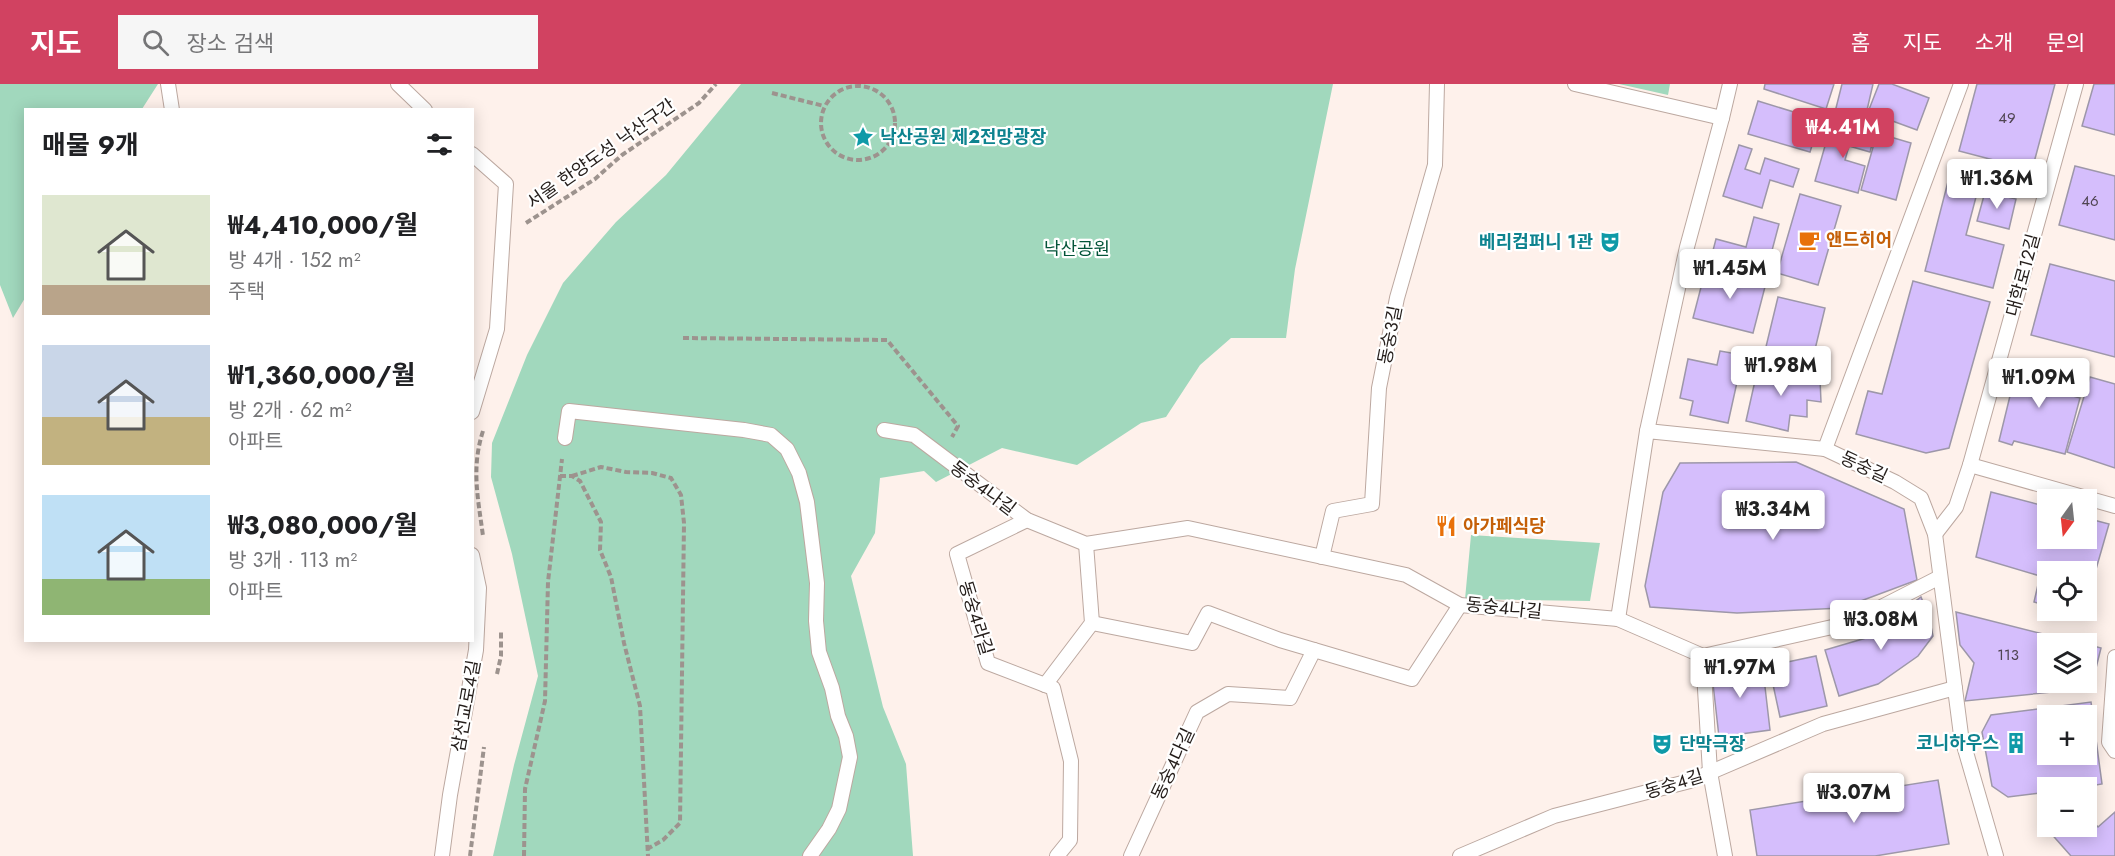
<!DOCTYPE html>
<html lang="ko">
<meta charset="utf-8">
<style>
body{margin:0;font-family:Jost,"Noto Sans KR",sans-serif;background:#f6f6f6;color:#202124;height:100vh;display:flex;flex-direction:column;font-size:22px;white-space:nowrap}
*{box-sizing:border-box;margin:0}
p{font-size:20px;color:#757577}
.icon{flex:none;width:33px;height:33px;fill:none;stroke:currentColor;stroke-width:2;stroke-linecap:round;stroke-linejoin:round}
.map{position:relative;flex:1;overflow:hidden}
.sheet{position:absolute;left:24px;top:24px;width:450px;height:534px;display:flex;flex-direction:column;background:#fff;border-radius:0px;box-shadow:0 3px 15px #0003}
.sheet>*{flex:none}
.needle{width:39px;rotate:195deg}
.tools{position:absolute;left:2037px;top:405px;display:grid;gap:12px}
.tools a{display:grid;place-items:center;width:60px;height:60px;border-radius:0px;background:#fff;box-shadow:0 3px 15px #0003;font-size:30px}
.price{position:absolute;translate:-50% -51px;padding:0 14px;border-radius:6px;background:#fff;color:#222;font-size:20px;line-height:39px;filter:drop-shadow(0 2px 3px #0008)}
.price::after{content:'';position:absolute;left:50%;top:36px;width:18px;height:14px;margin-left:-9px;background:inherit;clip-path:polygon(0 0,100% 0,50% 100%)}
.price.current{background:#d14261;color:#fff}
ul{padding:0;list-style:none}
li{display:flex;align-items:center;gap:18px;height:150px;padding:0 18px}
li span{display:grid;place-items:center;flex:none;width:168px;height:120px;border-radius:0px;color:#555}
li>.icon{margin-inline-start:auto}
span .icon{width:72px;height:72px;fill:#fffc;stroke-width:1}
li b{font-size:26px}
h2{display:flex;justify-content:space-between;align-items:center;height:72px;padding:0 18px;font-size:26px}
header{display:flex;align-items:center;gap:36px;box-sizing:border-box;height:84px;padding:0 30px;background:#d14261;color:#fff}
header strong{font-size:28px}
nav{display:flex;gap:33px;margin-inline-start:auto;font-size:21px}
.search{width:420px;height:54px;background:#f6f6f6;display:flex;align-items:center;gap:15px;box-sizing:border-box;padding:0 21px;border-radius:0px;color:#757577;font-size:22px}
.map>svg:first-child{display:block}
.green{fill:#a1d8bd}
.building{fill:#d5befc;stroke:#9d97a9;stroke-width:1.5;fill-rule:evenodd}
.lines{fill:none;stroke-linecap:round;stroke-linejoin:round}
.service-casing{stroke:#bca8a0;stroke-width:16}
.path{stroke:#9d938e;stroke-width:4;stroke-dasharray:6 3;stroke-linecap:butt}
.service{stroke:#fff;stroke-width:14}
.labels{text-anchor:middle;stroke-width:4.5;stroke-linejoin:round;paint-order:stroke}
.number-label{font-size:15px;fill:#504552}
.culture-label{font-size:18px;font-weight:bold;fill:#0d838f;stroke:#fff;text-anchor:start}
.street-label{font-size:18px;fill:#241d1a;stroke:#fff}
.food-label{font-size:18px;font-weight:bold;fill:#c56008;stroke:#fff;text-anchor:start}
.park-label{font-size:18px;fill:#035439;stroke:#fff}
</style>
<header>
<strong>지도</strong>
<div class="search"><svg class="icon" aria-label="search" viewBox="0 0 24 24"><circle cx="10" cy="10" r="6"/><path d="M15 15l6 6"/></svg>장소 검색</div>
<nav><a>홈</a><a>지도</a><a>소개</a><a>문의</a></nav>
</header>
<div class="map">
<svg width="2115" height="772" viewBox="0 0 2115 772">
<rect width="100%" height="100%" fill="#fef1eb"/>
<g class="green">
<polygon points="0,0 158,0 142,25 26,26 25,214 13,234 0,201"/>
<polygon points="741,0 1333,0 1295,185 1286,254 1231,254 1200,281 1166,333 1141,339 1077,381 1002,364 936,398 924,387 880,394 875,449 851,492 883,623 906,680 913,772 493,772 514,681 538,592 512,470 491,393 492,359 527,271 563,199 616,138 666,91"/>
<polygon points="1619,0 1670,0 1668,11"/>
<polygon points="1471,451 1600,459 1590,517 1465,515"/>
</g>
<g class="building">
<polygon points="1765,0 1834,0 1826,25 1764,5"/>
<polygon points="1842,0 1873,0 1864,39 1834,32"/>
<polygon points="1879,0 1892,0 1929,14 1917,46 1868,28"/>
<polygon points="1977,0 2055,0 2032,86 1959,67"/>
<polygon points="2094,0 2115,0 2115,51 2082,42"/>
<polygon points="1758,17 1820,36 1810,68 1748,50"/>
<polygon points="1831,41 1874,53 1870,68 1849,62 1845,76 1865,82 1858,109 1815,97"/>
<polygon points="1877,49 1911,59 1896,116 1861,106"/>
<polygon points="1739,61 1752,65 1745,85 1760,90 1765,74 1799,85 1793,103 1770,96 1762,124 1723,112"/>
<polygon points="2075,82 2115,92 2115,156 2059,141"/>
<polygon points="1951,86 1981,94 1966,151 2004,161 1993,204 1925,187"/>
<polygon points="1985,108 2016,115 2009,145 1977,137"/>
<polygon points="1800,110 1841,122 1818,201 1777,189"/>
<polygon points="1754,133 1779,140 1765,193 1710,178 1716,155 1746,163"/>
<polygon points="2050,180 2115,197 2115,273 2031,251"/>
<polygon points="1706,184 1766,199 1753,249 1693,234"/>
<polygon points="1913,197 1990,218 1949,364 1926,369 1856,350 1868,307 1882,310"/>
<polygon points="1778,213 1825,224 1811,282 1764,271"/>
<polygon points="1720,267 1743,271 1728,339 1690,331 1693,317 1680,314 1688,275 1717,281"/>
<polygon points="2019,275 2064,289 2059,308 2080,314 2065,370 2014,357 2012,361 1999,357"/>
<polygon points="1759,279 1820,295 1821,318 1807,316 1807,333 1790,331 1788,347 1746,337"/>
<polygon points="2090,293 2115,300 2115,384 2067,368"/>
<polygon points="1796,378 1904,425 1917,496 1842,524 1737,529 1650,523 1645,502 1663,408 1680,379"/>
<polygon points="1991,408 2048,423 2048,454 2086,454 2086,434 2109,440 2086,520 2086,488 2048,488 2048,522 2034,518 2040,492 1976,473"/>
<polygon points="1921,513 1929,533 1933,552 1918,572 1878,600 1839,612 1825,566 1866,554"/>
<polygon points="2066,526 2085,526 2083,531"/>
<polygon points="1956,528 2083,560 2048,560 2048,598 2086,598 2086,560 2101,564 2091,604 1965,617 1974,579 1960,561"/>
<polygon points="1816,572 1827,622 1780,633 1769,582"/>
<polygon points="1762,577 1770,646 1719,653 1711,582"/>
<path d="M2091 618 2102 700 2079 704H2048V708L2008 713 1992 702 1982 648 1991 631ZM2048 632H2086V670H2048Z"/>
<polygon points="1938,696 1949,760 1875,772 1757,772 1750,726"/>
<polygon points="2115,728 2115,772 2071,772 2040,737 2048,730 2048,742 2086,742 2086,730 2098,743"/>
</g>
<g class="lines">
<defs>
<g id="service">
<polyline points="168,0 172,26"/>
<polyline points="398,0 425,26"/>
<polyline points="1575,0 1722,34"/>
<polyline points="1961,0 1825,365 1895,398 1921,414 1935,450 1961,651 1996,772"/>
<polyline points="472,70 506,100 497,245 472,328"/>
<polyline points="884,346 914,351 1027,436 1086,460 1188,444 1406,491 1460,521 1618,535 1703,572 1710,688 1725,772"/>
<polyline points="1647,347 1687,163 1722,34 1730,0"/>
<polyline points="565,354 569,327 744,346 771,351 787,365 799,389 807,418 817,499 816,537 819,568 832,604 838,632 846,652 850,673 839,725 829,745 810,772"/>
<polyline points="1970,381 2115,422"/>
<polyline points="1027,436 957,470 988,579 1053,604 1071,677 1070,756 1057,772"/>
<polyline points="1935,450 1956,423 1970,381 2076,0"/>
<polyline points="1322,473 1333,427 1372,420 1379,304 1397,214 1435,81 1437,0"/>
<polyline points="1618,535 1647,347 1825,365"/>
<polyline points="1092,539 1192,559 1208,529 1280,556 1314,566"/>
<polyline points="1703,572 1850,539 1940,493"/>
<polyline points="2115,573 2109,658 2115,667"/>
<polyline points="1045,601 1092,539 1086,460"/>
<polyline points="442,772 450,711 476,566 479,504 472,471"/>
<polyline points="1131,772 1197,628 1228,610 1290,614 1314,566 1412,595 1460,521"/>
<polyline points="1460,772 1554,732 1690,697 1823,640 1955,604"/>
</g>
</defs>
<use href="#service" class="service-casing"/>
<g class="path">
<circle cx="858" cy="39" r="37"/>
<polyline points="772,9 824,22"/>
<polyline points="526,139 595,95 622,71 699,19 716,0"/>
<polyline points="683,254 887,256 958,342 952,353"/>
<path d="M483 347C471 384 478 414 483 452"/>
<polyline points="560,392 572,392 580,397 601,438 600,466 611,493 624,559 640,622 648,772"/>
<polyline points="572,392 601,383 626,388 652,389 671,394 681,411 684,439 680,739 663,756 647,765"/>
<polyline points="497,590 501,572 501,547"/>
<polyline points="470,772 484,663"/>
<polyline points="524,772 525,705 545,617 548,498 562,375"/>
</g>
<use href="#service" class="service"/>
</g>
<defs>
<symbol id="sight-bare" viewBox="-9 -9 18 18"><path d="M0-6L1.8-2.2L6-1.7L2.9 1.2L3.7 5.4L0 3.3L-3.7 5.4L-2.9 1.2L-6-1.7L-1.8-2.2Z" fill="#0f9aa8" stroke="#fff" stroke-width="2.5" paint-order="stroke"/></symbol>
<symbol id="cafe-bare" viewBox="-9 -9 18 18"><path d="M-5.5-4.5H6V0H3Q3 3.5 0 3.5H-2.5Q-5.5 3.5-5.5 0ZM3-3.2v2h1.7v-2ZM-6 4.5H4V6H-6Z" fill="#e8710a" stroke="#fff" stroke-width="2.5" paint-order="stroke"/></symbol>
<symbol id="theatre-bare" viewBox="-9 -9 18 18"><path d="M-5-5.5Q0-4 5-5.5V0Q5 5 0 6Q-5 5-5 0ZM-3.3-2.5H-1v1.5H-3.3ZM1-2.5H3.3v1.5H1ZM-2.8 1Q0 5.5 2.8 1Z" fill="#0f9aa8" stroke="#fff" stroke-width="2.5" paint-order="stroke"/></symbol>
<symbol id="restaurant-bare" viewBox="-9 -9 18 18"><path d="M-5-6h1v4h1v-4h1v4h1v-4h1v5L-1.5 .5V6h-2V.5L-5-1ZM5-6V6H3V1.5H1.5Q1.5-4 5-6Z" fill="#e8710a" stroke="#fff" stroke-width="2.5" paint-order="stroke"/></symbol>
<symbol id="building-bare" viewBox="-9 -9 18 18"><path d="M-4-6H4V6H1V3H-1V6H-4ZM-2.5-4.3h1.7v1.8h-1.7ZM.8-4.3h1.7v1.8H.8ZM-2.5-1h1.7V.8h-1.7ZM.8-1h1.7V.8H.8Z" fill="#0f9aa8" stroke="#fff" stroke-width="2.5" paint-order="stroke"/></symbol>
</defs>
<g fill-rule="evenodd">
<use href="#sight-bare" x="848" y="38" width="30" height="30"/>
<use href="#cafe-bare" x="1794" y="141" width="30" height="30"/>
<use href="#theatre-bare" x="1595" y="143" width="30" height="30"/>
<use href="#restaurant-bare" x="1431" y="427" width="30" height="30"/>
<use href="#building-bare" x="2001" y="644" width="30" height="30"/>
<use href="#theatre-bare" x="1647" y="645" width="30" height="30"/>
</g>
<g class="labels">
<g class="number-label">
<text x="2007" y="39">49</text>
<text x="2090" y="122">46</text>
<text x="2008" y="576">113</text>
</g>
<g class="culture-label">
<text x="880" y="59">낙산공원 제2전망광장</text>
<text x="1593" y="164" text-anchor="end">베리컴퍼니 1관</text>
<text x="1999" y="665" text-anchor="end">코니하우스</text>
<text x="1679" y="666">단막극장</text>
</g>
<g class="street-label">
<text transform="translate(601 70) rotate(-35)" y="6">서울 한양도성 낙산구간</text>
<text transform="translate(2023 191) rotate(-75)" y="6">대학로12길</text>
<text transform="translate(1390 251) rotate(-79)" y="6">동숭3길</text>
<text transform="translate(1864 383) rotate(25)" y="6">동숭길</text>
<text transform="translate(983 404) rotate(37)" y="6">동숭4나길</text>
<text transform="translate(1504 524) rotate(6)" y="6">동숭4나길</text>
<text transform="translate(976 534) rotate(73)" y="6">동숭4라길</text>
<text transform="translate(466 622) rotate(-80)" y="6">삼선교로4길</text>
<text transform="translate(1173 680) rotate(-65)" y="6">동숭4다길</text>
<text transform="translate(1674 700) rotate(-17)" y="6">동숭4길</text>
</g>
<g class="food-label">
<text x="1826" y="162">앤드히어</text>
<text x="1463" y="448">아가페식당</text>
</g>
<g class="park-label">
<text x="1077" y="171">낙산공원</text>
</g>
</g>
</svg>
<div class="tools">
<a><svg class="needle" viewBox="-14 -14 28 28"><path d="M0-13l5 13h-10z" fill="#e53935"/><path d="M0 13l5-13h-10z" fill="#757577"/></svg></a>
<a><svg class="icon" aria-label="locate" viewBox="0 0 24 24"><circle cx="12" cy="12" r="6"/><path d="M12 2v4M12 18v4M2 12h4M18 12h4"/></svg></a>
<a><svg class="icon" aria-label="layers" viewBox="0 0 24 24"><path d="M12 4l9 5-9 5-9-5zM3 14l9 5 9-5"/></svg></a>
<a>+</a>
<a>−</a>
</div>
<b class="price current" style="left:1843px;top:75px">₩4.41M</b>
<b class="price" style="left:1997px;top:126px">₩1.36M</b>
<b class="price" style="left:1730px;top:216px">₩1.45M</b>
<b class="price" style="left:1781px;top:313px">₩1.98M</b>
<b class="price" style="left:2039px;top:325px">₩1.09M</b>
<b class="price" style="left:1773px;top:457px">₩3.34M</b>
<b class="price" style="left:1881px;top:567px">₩3.08M</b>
<b class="price" style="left:1740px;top:615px">₩1.97M</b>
<b class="price" style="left:1854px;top:740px">₩3.07M</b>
<section class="sheet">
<h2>매물 9개<svg class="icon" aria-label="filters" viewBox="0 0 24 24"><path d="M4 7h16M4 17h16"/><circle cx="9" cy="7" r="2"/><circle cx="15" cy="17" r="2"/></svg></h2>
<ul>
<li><span style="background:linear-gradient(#dfe7d0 75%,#b9a48a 0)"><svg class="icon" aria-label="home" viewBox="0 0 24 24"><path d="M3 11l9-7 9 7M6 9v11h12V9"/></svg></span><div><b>₩4,410,000/월</b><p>방 4개 · 152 m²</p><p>주택</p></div></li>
<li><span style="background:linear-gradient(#c9d6e8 60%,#c2b280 0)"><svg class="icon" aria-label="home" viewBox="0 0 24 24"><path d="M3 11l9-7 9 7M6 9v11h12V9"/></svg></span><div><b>₩1,360,000/월</b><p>방 2개 · 62 m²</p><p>아파트</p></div></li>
<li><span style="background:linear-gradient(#bfe0f5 70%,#8fb573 0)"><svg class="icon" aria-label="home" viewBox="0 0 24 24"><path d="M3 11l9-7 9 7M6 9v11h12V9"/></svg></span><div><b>₩3,080,000/월</b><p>방 3개 · 113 m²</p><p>아파트</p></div></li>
</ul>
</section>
</div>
